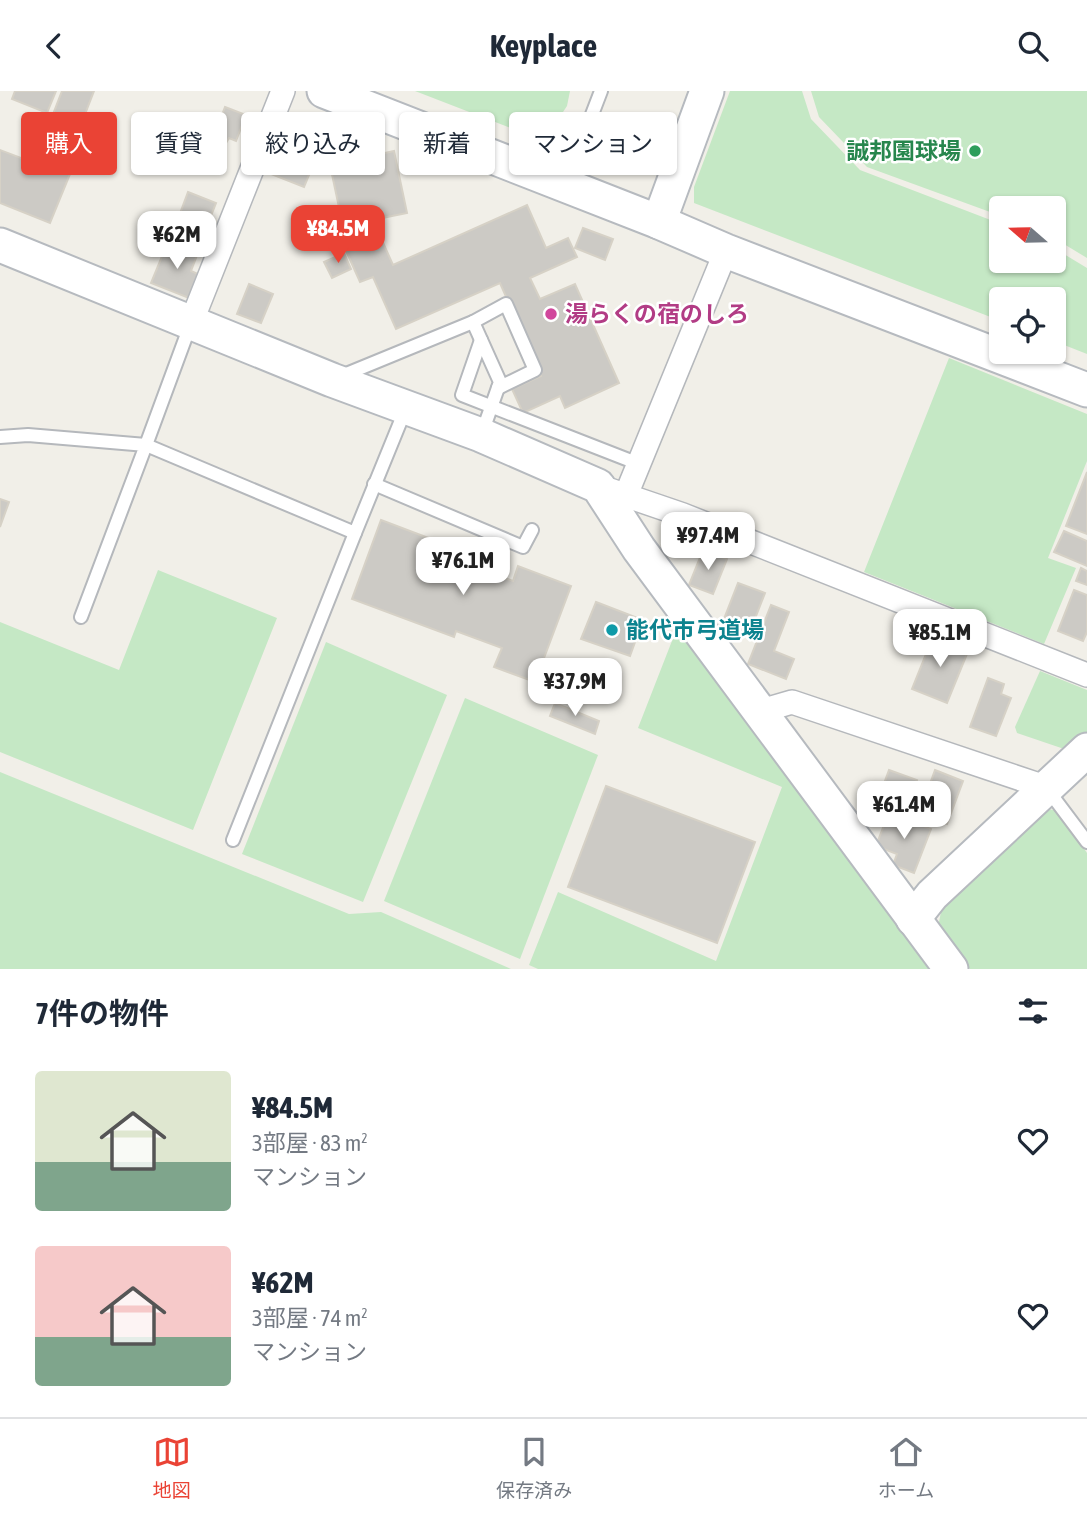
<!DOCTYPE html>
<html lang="ja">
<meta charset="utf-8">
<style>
body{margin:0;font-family:"Asap Condensed","Noto Sans JP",sans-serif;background:#f2f2f3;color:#1f2937;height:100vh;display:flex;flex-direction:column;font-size:26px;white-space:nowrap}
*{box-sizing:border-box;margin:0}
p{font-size:23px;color:#747a83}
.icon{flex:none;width:38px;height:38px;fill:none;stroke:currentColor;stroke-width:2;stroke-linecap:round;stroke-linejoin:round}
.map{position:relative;height:878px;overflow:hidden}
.sheet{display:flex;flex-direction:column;background:#fff;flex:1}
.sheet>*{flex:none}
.banner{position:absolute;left:21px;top:21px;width:700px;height:63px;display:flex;gap:14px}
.needle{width:46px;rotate:290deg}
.controls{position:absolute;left:989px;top:105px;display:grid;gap:14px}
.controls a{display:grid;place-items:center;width:77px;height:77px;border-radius:7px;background:#fff;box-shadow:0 2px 5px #0004;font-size:35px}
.price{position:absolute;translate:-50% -60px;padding:0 16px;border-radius:14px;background:#fff;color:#222;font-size:23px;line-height:46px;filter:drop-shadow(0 2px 4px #0008)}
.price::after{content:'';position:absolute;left:50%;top:42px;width:21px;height:16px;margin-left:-10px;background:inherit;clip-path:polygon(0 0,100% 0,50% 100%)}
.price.selected{background:#ea4335;color:#fff}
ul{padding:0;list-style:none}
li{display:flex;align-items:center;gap:21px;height:175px;padding:0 35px}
li span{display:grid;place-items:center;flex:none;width:196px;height:140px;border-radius:7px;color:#555}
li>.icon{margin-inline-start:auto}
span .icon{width:84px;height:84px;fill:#fffc;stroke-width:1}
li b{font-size:30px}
h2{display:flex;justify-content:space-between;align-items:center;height:84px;padding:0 35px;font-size:30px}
.chip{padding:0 24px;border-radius:7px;background:#fff;box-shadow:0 2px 5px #0004;font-size:24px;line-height:63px}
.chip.selected{background:#ea4335;color:#fff}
header{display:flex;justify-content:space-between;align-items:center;height:91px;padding:0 35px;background:#fff;font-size:32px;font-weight:700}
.dock{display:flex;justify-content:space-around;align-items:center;height:98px;border-top:2px solid #e0e1e3;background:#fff;font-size:19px;color:#747a83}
.dock a{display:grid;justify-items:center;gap:4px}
.dock .selected{color:#ea4335}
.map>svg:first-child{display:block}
.green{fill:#c5e8c5}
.building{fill:#cccac5;stroke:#d6d1c6;stroke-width:2}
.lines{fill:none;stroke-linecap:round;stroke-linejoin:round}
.lane-casing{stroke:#b5b8bc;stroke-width:16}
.street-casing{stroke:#b5b8bc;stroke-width:26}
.secondary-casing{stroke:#b6babf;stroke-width:37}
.lane{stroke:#fff;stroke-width:12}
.street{stroke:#fff;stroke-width:23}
.secondary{stroke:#fff;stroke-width:33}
.leisure-dot{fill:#2e9e5b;stroke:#fff;stroke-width:2.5}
.hotel-dot{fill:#d1479c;stroke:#fff;stroke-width:2.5}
.culture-dot{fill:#0f9aa8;stroke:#fff;stroke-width:2.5}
.labels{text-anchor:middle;stroke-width:5;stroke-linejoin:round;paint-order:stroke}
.leisure-label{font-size:23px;font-weight:bold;fill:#27864d;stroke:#fff;text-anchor:end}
.hotel-label{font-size:23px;font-weight:bold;fill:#b23c85;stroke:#fff;text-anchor:start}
.culture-label{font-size:23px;font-weight:bold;fill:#0d838f;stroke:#fff;text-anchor:start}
</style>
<header><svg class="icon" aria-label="back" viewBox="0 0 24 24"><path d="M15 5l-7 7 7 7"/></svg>Keyplace<svg class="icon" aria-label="search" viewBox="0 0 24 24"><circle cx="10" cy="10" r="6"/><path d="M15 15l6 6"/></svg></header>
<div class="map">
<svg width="1087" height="878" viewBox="0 0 1087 878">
<rect width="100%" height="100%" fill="#f1efe8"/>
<g class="green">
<polygon points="415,0 570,0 567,15 553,36 529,44"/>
<polygon points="730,0 802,0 811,28 860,79 1001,133 1001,170 1054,170 1054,157 1087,177 1087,263 1054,250 1054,208 1001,208 1001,230 694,112 694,96"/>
<polygon points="811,0 1087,0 1087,167 1054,147 1054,117 1001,117 1001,125 867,76 819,26"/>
<polygon points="949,267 1087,323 1087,370 1048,467 1076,477 1044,553 864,481"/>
<polygon points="158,479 277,527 193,739 0,661 0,531 119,579"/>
<polygon points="677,537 938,878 538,878 529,874 558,801 716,870 782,696 638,637"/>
<polygon points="326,551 447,604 363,811 242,763"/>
<polygon points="1040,580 1087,599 1087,644 1070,660 1017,642 1015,636"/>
<polygon points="465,607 598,664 520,868 384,810"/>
<polygon points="0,681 349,823 381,821 511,878 0,878"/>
<polygon points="1041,718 1057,719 1087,762 1087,878 970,878 938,836 942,816"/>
</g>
<g class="building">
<polygon points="15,0 56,0 47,22 12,8"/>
<polygon points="62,0 94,0 75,49 47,39"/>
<polygon points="225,16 246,24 236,50 229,47 226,52 213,47"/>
<polygon points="290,34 324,48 304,96 271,83"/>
<polygon points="38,45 79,61 50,132 0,112 0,59 42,75 43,72 29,66"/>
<polygon points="394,60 407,122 343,135 330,74"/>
<polygon points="188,101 216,112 205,140 209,142 203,156 172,144"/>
<polygon points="527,114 546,157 568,147 577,166 530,187 540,208 575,193 619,292 565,317 560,305 523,322 512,298 541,285 500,192 396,238 373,186 360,191 343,153 377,138 393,174"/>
<polygon points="583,137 613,148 605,169 575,157"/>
<polygon points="332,140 344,144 339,159 326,154"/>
<polygon points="184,153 199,159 191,180 198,183 189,207 151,192 165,158 179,164"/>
<polygon points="344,162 351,178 332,187 324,171"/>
<polygon points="249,193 273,203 261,232 237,223"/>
<polygon points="1087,381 1087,443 1066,435"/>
<polygon points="0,408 9,411 0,436"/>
<polygon points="381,429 484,468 480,478 513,490 518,475 571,495 535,591 494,576 502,557 456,540 454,546 352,508"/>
<polygon points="1064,440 1087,450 1087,475 1054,461"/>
<polygon points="703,459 727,468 713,503 689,494"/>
<polygon points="1081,477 1087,480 1087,494 1076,490"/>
<polygon points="738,492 765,502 751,538 724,528"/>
<polygon points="1074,499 1087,504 1087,541 1083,550 1058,540"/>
<polygon points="596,511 643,529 630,565 581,548"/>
<polygon points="771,514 789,521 774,560 794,568 786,588 748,573"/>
<polygon points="934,543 969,558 947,612 912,598"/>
<polygon points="988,587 1004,593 1001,603 1011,607 996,645 970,636"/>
<polygon points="555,612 599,630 595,643 550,625"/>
<polygon points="889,679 917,689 912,704 917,706 912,721 878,709"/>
<polygon points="935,679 963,690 947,733 919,723"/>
<polygon points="606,695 755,751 717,852 568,796"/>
<polygon points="889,721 931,738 914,782 893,774 897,763 876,755"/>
</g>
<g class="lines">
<defs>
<g id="lane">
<polyline points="565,94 601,0"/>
<polyline points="473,231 506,213 535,279 498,297"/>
<polyline points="191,232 146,354 355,442 406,317"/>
<polyline points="481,249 462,304 639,373"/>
<polyline points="339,286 473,231 500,291 482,342"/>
<polyline points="0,346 28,344 146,354 81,526"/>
<polyline points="374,393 523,456 532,439"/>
<polyline points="1048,699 1087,751"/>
<polyline points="233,749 355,442"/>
</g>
<g id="street">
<polyline points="191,232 283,0"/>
<polyline points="598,395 683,424 1087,584"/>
<polyline points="626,404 726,160"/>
<polyline points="758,621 792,611 1045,696"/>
</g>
<g id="secondary">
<polyline points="324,0 659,131 726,160 1087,299"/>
<polyline points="659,131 707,0"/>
<polyline points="0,154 332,289 481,344 598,395 639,458 951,878"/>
<polyline points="913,828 932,804 1087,659"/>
</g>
</defs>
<use href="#lane" class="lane-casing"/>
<use href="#street" class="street-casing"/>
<use href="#secondary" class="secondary-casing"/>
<use href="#lane" class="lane"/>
<use href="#street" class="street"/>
<use href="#secondary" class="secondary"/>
</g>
<circle class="leisure-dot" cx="975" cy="60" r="7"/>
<circle class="hotel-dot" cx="551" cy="223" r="7"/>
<circle class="culture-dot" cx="612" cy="539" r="7"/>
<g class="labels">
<g class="leisure-label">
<text x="961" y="68">誠邦園球場</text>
</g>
<g class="hotel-label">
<text x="565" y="231">湯らくの宿のしろ</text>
</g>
<g class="culture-label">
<text x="626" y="547">能代市弓道場</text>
</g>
</g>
</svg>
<div class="controls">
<a><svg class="needle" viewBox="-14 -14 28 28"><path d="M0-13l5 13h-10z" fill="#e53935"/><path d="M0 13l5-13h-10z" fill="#747a83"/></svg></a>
<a><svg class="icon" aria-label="locate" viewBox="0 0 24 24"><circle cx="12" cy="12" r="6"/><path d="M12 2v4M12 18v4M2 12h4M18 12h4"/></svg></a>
</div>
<b class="price selected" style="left:338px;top:174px">¥84.5M</b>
<b class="price" style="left:177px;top:180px">¥62M</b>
<b class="price" style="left:708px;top:481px">¥97.4M</b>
<b class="price" style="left:463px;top:506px">¥76.1M</b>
<b class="price" style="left:940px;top:578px">¥85.1M</b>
<b class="price" style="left:575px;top:627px">¥37.9M</b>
<b class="price" style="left:904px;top:750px">¥61.4M</b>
<div class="banner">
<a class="chip selected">購入</a>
<a class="chip">賃貸</a>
<a class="chip">絞り込み</a>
<a class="chip">新着</a>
<a class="chip">マンション</a>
</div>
</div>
<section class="sheet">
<h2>7件の物件<svg class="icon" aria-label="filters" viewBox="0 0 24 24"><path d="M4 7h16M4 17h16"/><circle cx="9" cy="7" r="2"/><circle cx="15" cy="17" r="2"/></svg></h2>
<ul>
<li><span style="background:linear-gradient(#dfe7d0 65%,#7fa58c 0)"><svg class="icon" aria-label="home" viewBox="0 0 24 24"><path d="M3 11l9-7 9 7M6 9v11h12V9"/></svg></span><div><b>¥84.5M</b><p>3部屋 · 83 m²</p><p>マンション</p></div><svg class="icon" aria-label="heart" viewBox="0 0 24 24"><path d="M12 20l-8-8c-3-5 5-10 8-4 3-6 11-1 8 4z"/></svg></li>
<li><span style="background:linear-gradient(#f6c9c9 65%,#7fa58c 0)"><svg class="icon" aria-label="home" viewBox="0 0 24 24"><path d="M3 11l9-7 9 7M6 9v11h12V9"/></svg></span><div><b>¥62M</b><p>3部屋 · 74 m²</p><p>マンション</p></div><svg class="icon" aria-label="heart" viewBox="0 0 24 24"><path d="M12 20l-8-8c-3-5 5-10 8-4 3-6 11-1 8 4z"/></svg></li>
</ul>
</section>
<nav class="dock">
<a class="selected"><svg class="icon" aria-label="map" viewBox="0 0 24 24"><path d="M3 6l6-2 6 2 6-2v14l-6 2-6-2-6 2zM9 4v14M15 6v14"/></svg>地図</a>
<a><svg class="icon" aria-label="saved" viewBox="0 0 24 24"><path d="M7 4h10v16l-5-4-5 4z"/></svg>保存済み</a>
<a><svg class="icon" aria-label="home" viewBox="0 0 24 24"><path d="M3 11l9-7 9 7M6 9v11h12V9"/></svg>ホーム</a>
</nav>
